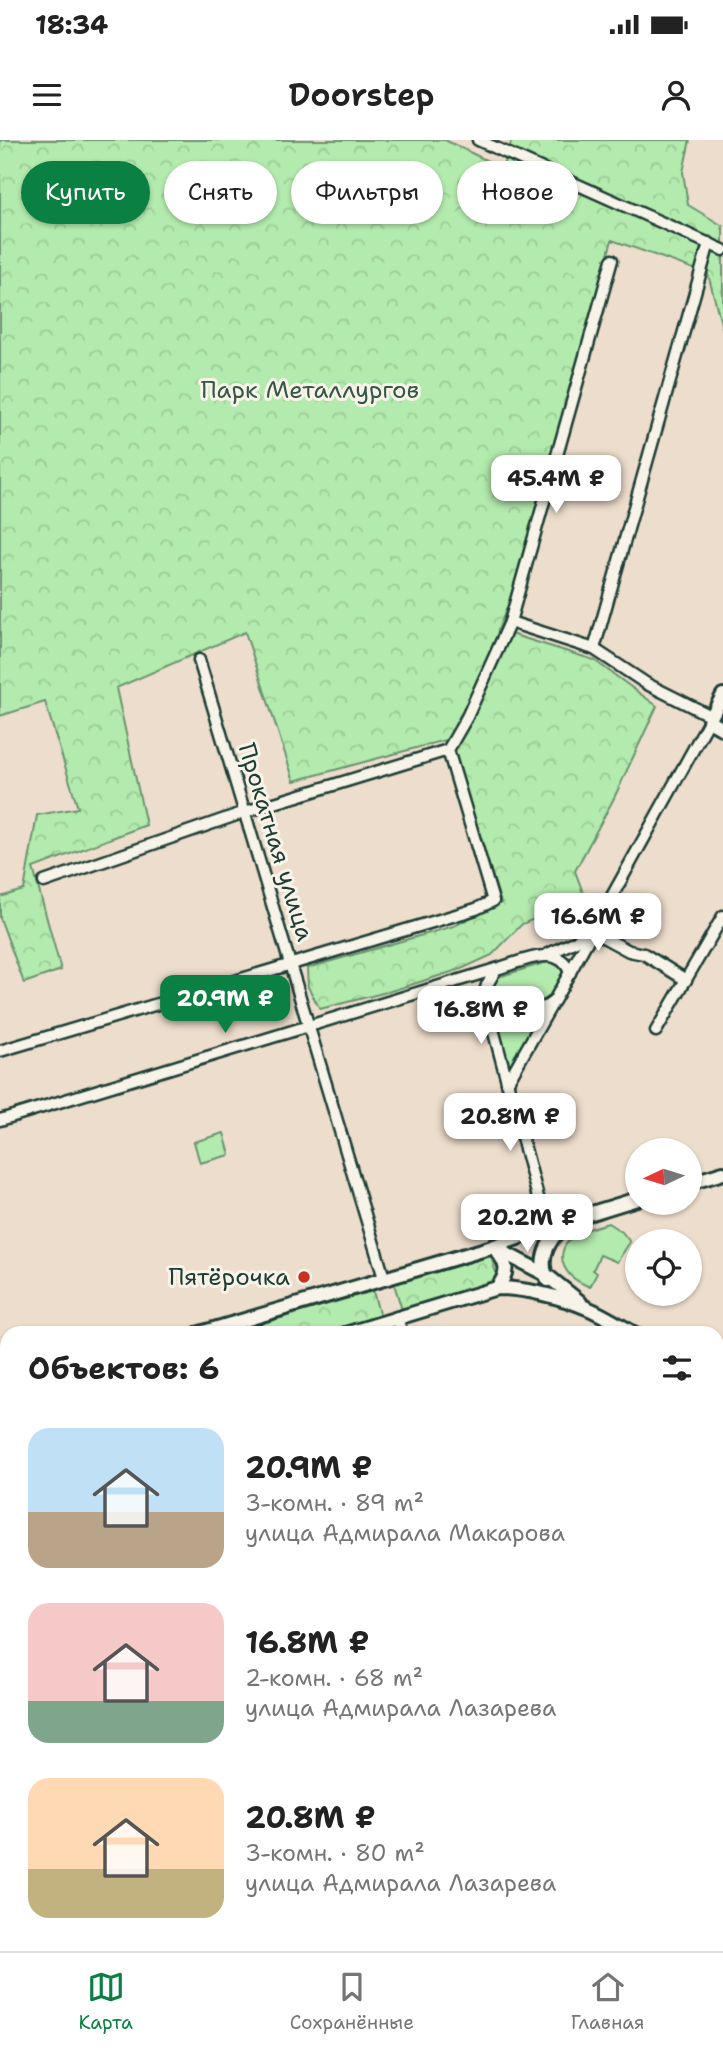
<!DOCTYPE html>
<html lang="ru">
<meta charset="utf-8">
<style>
body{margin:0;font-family:"Shantell Sans",sans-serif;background:#f2f2f2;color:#222;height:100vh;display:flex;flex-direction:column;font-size:26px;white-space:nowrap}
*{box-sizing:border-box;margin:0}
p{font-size:23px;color:#767676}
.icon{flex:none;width:38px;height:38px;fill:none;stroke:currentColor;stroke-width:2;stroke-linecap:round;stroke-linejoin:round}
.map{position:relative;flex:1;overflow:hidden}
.sheet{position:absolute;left:0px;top:1186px;width:724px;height:625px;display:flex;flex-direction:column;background:#fff;border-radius:21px 21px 0 0;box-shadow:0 2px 5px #0004}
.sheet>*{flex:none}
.banner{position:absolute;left:21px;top:21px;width:682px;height:63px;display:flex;gap:14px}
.needle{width:46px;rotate:266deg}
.fabs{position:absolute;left:625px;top:998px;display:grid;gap:14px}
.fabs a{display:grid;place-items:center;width:77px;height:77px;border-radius:50%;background:#fff;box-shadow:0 2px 5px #0004;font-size:35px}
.price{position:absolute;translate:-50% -60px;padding:0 16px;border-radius:14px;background:#fff;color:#222;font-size:23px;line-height:46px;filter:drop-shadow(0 2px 4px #0008)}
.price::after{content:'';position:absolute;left:50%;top:42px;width:21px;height:16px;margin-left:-10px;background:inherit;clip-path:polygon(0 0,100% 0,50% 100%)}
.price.on{background:#0b8043;color:#fff}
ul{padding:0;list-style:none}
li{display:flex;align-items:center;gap:21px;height:175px;padding:0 28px}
li span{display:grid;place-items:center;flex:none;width:196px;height:140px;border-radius:21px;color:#555}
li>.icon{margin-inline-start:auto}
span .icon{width:84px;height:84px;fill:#fffc;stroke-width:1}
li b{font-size:30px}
h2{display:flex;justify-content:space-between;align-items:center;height:84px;padding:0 28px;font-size:30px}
.pill{padding:0 24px;border-radius:32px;background:#fff;box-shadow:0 2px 5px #0004;font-size:24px;line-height:63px}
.pill.on{background:#0b8043;color:#fff}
.status{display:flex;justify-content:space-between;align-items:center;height:49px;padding:0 35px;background:#fff;direction:ltr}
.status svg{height:19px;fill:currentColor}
header{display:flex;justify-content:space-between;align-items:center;height:91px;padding:0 28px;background:#fff;font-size:32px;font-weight:600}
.tab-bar{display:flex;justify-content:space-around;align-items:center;height:98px;border-top:2px solid #e0e0e0;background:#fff;font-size:19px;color:#767676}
.tab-bar a{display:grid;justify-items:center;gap:4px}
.tab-bar .on{color:#0b8043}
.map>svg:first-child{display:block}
.grass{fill:#b3eaad;stroke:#699470;stroke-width:2}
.forest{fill:url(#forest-crowns);stroke:#699470;stroke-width:2}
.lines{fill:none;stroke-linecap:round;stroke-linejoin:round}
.minor-casing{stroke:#1f3d34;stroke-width:15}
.major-casing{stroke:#1f3d34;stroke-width:18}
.minor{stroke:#f7f3e8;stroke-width:10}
.major{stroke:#f7f3e8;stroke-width:12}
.poi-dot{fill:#c8321e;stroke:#f7f3e8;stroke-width:2.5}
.labels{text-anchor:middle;stroke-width:6;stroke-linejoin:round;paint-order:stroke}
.park-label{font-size:24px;fill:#355746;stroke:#f7f3e8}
.street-label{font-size:24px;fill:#1f3d34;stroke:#f7f3e8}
.poi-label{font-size:24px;fill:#1f3d34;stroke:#f7f3e8;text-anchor:end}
</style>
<div class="status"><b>18:34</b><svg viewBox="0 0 49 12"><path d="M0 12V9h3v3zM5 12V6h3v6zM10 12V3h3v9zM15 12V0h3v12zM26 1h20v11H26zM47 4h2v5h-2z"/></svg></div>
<header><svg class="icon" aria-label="menu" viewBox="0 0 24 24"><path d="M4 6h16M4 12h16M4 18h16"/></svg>Doorstep<svg class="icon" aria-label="person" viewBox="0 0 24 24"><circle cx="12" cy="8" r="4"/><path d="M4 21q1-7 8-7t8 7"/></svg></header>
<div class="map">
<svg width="723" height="1811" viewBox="0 0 723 1811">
<defs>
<pattern id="forest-crowns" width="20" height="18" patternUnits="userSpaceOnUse" patternTransform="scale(1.75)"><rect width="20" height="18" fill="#b3eaad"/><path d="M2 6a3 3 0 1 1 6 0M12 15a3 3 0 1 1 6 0" fill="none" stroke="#9aca95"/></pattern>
</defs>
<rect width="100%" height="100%" fill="#edddcc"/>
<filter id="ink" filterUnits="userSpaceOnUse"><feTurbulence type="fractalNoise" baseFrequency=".0143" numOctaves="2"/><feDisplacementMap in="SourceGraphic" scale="14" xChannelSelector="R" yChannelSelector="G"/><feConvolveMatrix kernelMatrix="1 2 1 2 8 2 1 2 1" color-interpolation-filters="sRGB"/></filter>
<g filter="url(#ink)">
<g class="grass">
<path d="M554 820 561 827 563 835C559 842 555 853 548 859 534 872 510 864 496 855L493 845 498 837Z"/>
<polygon points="491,869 514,878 529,879 540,877 510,925 508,925"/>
<polygon points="224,993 230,1015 200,1023 194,1002"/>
<path d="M608 1083 622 1092 630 1102 617 1122 600 1115 593 1130 597 1133 590 1147C583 1144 576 1141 571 1136 557 1122 560 1104 577 1094 586 1089 598 1086 608 1083Z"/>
</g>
<g class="forest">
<polygon points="0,0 445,0 502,28 512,0 690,0 683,32 688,65 723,86 723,191 708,134 612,100 511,457 498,490 594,520 657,566 614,658 575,731 585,758 522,784 492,815 461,829 391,851 320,869 308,847 307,828 454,786 501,763 449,599 294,641 245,492 116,548 146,685 33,728 61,830 24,843 0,778 0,757 24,750 37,675 78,668 45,562 0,576"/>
<polygon points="491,1116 498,1141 402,1170 394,1144"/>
<polygon points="373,1151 380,1177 324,1193 229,1193"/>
<polygon points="7,1259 7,1288 0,1290 0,1261"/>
</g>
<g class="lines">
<defs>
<g id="minor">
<polyline points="478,0 723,110"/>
<polyline points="510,482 594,509 647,544 711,576"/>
<polyline points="594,509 709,103"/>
<polyline points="199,520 384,1138"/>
<polyline points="44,742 245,672 448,610"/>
<polyline points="592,791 629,811 644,814 686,840"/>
<polyline points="548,814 576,801 591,787"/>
<path d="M485 861C508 872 532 879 554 861L709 581"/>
<polyline points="656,891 723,776"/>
<polyline points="0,911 476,769 493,761 448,610 467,577 510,482 612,120"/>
<polyline points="507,943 552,864"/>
<polyline points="0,980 496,829"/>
<path d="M541 1090 543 1076 484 855 487 845 496 829C519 823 560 801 570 833"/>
<polyline points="397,1177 402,1194"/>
<polyline points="718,1455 723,1458"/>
<polyline points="0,1601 7,1599"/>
<polyline points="718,1636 723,1626"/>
<polyline points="718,1791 723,1794"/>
<polyline points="387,1804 389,1811"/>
<polyline points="351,1811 376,1804"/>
<polyline points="624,1811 627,1804"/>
</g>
<g id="major">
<polyline points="723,555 709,581 723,589"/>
<polyline points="690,1043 723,1033"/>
<polyline points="493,1107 545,1134 580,1162"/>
<path d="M496 1110C508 1125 509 1132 497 1148"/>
<path d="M548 1140C536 1118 550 1098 566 1083"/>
<polyline points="197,1194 486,1109 569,1080 637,1059"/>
<path d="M345 1194 497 1148C524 1148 562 1157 587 1168 604 1175 619 1185 635 1194"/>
<polyline points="718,1237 723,1240"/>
<polyline points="0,1251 7,1249"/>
<polyline points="0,1299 7,1297"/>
<polyline points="0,1494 7,1518"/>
<polyline points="93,1804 95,1811"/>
</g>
</defs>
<use href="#minor" class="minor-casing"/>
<use href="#major" class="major-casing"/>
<use href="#minor" class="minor"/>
<use href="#major" class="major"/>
</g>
</g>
<circle class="poi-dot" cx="304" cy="1137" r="7"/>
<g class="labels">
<g class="park-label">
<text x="310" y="258">Парк Металлургов</text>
</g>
<g class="street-label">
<text transform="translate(276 702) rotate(73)" y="8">Прокатная улица</text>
</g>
<g class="poi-label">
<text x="290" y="1145">Пятёрочка</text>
</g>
</g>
</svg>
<div class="fabs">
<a><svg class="needle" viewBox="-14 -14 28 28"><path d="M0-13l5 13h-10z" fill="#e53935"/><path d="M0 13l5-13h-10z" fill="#767676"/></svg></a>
<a><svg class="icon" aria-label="locate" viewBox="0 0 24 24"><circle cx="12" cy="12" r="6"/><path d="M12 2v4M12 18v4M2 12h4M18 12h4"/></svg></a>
</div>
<b class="price" style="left:556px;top:375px">45.4M ₽</b>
<b class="price" style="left:598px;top:813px">16.6M ₽</b>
<b class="price on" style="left:225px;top:895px">20.9M ₽</b>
<b class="price" style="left:481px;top:906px">16.8M ₽</b>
<b class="price" style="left:510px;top:1013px">20.8M ₽</b>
<b class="price" style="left:527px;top:1114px">20.2M ₽</b>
<div class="banner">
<a class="pill on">Купить</a>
<a class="pill">Снять</a>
<a class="pill">Фильтры</a>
<a class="pill">Новое</a>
</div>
<section class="sheet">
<h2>Объектов: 6<svg class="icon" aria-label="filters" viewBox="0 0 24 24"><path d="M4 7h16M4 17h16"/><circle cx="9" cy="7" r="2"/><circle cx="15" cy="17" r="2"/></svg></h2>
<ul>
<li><span style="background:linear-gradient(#bfe0f5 60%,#b9a48a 0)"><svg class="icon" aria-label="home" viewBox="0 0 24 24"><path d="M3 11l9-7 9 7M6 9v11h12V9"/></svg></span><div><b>20.9M ₽</b><p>3-комн. · 89 m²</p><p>улица Адмирала Макарова</p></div></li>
<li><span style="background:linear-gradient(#f6c9c9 70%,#7fa58c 0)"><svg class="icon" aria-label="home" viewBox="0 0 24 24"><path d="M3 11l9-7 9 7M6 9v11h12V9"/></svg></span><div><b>16.8M ₽</b><p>2-комн. · 68 m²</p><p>улица Адмирала Лазарева</p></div></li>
<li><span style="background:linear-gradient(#ffd9b3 65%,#c2b280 0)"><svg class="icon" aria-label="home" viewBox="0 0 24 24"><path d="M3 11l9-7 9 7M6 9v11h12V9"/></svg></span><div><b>20.8M ₽</b><p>3-комн. · 80 m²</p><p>улица Адмирала Лазарева</p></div></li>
</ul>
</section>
</div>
<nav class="tab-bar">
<a class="on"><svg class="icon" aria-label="map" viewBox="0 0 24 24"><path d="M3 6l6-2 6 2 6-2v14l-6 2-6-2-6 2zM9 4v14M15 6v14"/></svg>Карта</a>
<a><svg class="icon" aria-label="saved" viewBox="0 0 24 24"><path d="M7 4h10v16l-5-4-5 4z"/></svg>Сохранённые</a>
<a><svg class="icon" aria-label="home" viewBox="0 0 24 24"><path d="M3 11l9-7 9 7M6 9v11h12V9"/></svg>Главная</a>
</nav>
